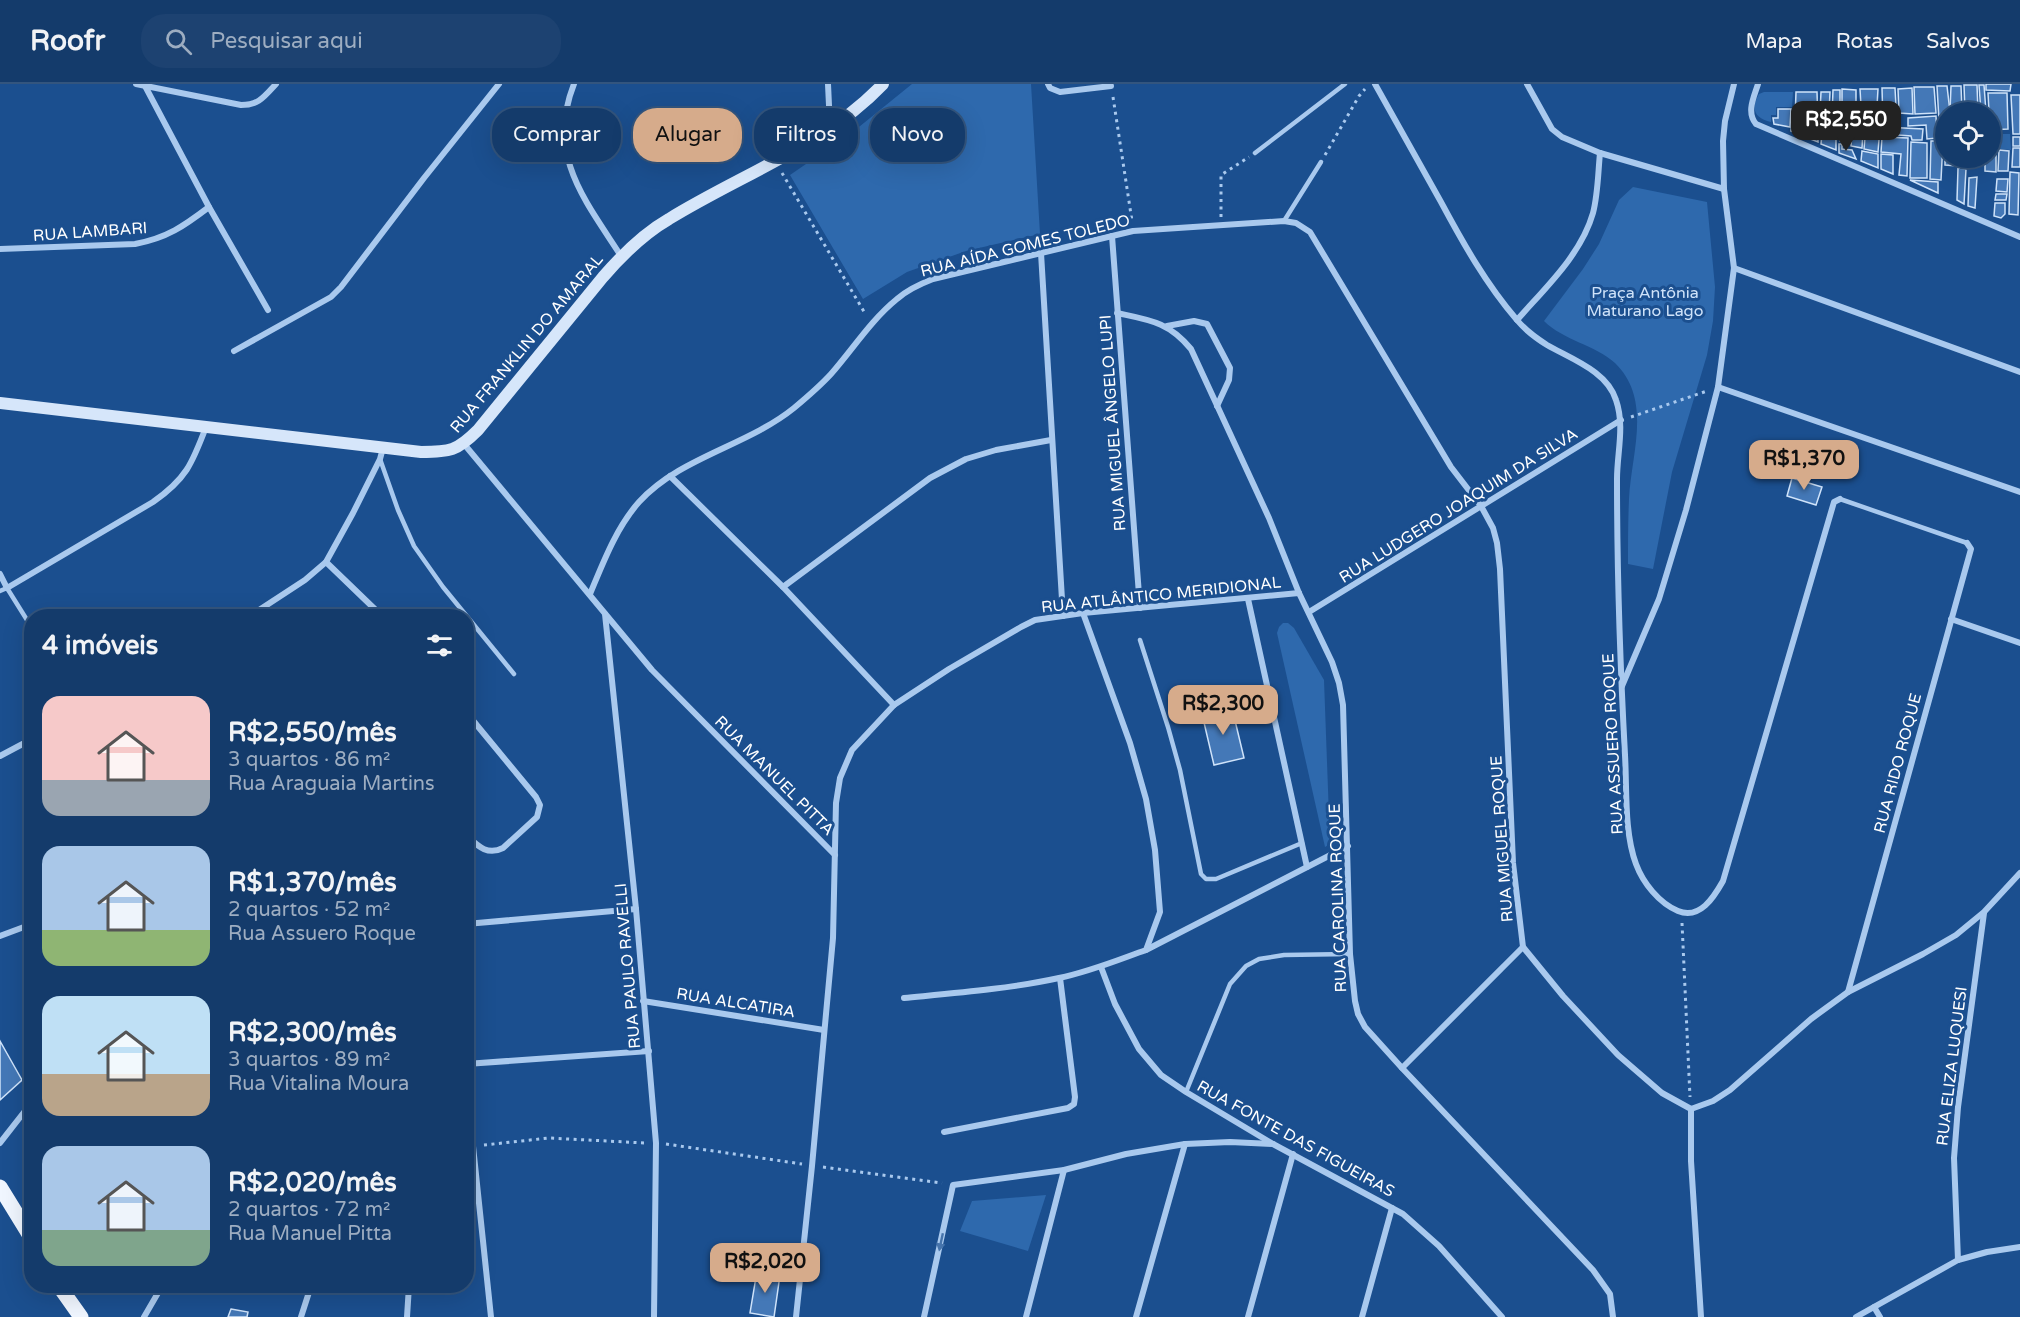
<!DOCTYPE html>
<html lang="pt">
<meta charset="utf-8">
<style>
body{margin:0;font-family:"Varela Round",sans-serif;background:#1d4271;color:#f1f3f6;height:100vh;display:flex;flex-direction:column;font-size:22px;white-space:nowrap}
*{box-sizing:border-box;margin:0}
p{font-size:20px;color:#9dadc1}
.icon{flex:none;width:33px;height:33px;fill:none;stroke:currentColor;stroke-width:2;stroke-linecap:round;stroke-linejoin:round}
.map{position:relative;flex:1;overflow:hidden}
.panel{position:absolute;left:24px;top:525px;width:450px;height:684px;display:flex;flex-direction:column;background:#143b6b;border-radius:24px;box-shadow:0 6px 24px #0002,0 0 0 2px #33557e}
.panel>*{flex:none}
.hud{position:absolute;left:492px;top:24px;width:570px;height:54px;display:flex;gap:12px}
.tools{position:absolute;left:1935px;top:18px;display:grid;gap:12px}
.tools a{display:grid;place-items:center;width:66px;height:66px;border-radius:50%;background:#143b6b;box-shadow:0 6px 24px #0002,0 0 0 2px #33557e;font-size:30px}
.price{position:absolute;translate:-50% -51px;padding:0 14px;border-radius:12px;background:#d6ab8b;color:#111;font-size:20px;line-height:39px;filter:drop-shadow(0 2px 3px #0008)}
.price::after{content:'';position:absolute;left:50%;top:36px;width:18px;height:14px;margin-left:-9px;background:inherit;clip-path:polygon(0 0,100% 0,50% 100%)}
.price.on{background:#222;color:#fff}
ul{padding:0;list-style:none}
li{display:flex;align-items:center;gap:18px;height:150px;padding:0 18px}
li span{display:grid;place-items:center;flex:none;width:168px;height:120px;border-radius:18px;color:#555}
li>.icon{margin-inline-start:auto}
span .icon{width:72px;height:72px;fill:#fffc;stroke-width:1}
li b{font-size:26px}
h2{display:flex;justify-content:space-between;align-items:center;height:72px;padding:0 18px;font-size:26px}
.chip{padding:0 21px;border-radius:24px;background:#143b6b;box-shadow:0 6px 24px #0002,0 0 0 2px #33557e;font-size:21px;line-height:54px}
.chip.on{background:#d6ab8b;color:#111}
header{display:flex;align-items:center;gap:36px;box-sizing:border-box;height:84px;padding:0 30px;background:#143b6b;border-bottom:2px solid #33557e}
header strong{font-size:28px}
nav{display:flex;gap:33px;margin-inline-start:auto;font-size:21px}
.search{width:420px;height:54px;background:#1d4271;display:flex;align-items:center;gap:15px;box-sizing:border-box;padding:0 21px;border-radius:24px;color:#9dadc1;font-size:22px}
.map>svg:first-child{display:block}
.green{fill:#2e69ad}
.building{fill:#4478b7;stroke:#cfe3fa;stroke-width:1.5}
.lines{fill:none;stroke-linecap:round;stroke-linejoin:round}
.path{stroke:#a9c9ee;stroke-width:3;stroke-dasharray:3 4.5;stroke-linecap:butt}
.lane{stroke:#a9c9ee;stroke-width:4.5}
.street{stroke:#a9c9ee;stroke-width:6}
.secondary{stroke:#d6e6fa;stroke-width:12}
.primary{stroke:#f0f6ff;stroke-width:15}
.oneway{fill:#4674ac}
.labels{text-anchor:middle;stroke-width:6;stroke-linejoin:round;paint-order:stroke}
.street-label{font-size:16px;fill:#fff;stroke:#1b4f8f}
.park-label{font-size:16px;fill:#cfe3fa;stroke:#1b4f8f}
</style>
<header>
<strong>Roofr</strong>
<div class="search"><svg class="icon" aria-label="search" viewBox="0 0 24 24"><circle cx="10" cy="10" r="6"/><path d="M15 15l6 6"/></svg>Pesquisar aqui</div>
<nav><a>Mapa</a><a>Rotas</a><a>Salvos</a></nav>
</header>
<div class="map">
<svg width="2020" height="1233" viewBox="0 0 2020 1233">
<rect width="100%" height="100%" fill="#1b4f8f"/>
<g class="green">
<polygon points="912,0 1031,0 1040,150 966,167 907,188 863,215 790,91 854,47"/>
<path d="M1764 8H1793L1792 23H1776V31H1771V38C1755 34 1750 26 1759 10Z"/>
<polygon points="1991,50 2010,50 2011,66 1991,64"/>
<path d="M1633 103 1707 118 1715 203 1713 237 1707 271 1672 388 1653 485 1628 480C1628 459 1628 437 1629 415 1631 370 1653 316 1615 279 1595 261 1563 256 1544 237L1583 185 1599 160 1619 116Z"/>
<polygon points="1283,539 1288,539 1294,544 1324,596 1330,760 1325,763 1277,549 1279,543"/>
<polygon points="1046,1111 1028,1167 960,1147 972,1117"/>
</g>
<g class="building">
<polygon points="1986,0 2011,0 2010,7 1986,6"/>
<polygon points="1964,1 1977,1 1978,28 1965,28"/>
<polygon points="1979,1 1984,1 1986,28 1981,28"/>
<polygon points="1937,2 1947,2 1950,28 1946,28 1946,54 1940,54"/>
<polygon points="1951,2 1961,2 1962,27 1950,27"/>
<polygon points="1914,3 1934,3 1936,29 1915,30"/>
<polygon points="1882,4 1895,4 1897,41 1883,40"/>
<polygon points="1912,4 1913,30 1899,29 1898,5"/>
<polygon points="1842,5 1856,6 1856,22 1842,22"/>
<polygon points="1860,5 1878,5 1877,22 1861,22"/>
<polygon points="1833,6 1840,6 1840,33 1832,32"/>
<polygon points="1796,8 1817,8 1818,40 1807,41 1807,37 1795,37"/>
<polygon points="1821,8 1830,8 1829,30 1820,29"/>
<polygon points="1988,9 2007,9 2008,45 1990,46"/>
<polygon points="2011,11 2020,11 2020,50 2013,50"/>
<polygon points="1778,25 1791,25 1790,43 1774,40 1773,34 1778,34"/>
<polygon points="1842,25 1856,26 1855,37 1843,34"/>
<rect x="1861" y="25" width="15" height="14"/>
<polygon points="1820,31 1838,35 1837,48 1821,47"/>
<polygon points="1936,32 1937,54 1927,55 1926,41 1908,42 1908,34"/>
<polygon points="1841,37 1859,38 1859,46 1841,45"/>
<polygon points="1792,38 1804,41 1802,52 1791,47"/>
<polygon points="1866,42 1880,43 1878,68 1864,65"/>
<polygon points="1884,43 1923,45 1922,56 1912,56 1911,52 1884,50"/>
<polygon points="1806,44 1818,46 1818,58 1805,53"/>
<polygon points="1840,47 1846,48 1846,59 1840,57"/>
<polygon points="1852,48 1863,48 1862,64 1851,62"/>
<polygon points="1822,50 1836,52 1836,66 1821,60"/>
<polygon points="1882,53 1908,54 1907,92 1899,91 1901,70 1881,68"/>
<rect x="2013" y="53" width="7" height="9"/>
<polygon points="1945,56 1946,74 1957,74 1958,82 1945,81"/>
<polygon points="1931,57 1943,57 1941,96 1930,95"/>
<polygon points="1911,58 1927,59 1927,94 1910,94"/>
<polygon points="1839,60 1842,60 1842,65 1852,66 1856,75 1839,69"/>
<polygon points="2013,64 2020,64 2020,83 2012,83"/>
<polygon points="1990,66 1996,66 1996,88 1985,87 1985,74 1990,74"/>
<polygon points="1999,66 2009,67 2008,87 1998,87"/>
<polygon points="1862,67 1878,70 1878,84 1861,77"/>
<polygon points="1881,70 1893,71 1893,90 1881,85"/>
<polygon points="1960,74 1967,74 1967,83 1960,82"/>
<polygon points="1958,84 1966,85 1964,120 1957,116"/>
<polygon points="2010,88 2019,89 2018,131 2009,130"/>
<polygon points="1977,93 1975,124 1968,122 1969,94"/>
<polygon points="1997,95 2008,95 2007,108 1996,107"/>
<polygon points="1910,96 1938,98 1938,109"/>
<polygon points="1996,110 2007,110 2006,116 1995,116"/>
<polygon points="1995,119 2005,119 2005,130 2001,134 1994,132"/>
<polygon points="1792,394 1822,403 1816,421 1787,412"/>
<polygon points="1232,624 1244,674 1214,681 1202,630"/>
<polygon points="0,957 22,996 0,1016"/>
<polygon points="757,1187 780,1191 774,1233 750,1229"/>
<polygon points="231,1225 248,1228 247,1233 228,1233"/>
</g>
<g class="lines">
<g class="path">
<polyline points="1113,13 1132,137"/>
<polyline points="1325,71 1359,12 1365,5"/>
<polyline points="782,89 866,231"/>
<polyline points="1221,133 1221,91 1249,73"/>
<polyline points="1631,333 1707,307"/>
<polyline points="1682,839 1690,1013"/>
<polyline points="666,1060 802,1080"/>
<polyline points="484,1061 549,1054 645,1059"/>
<polyline points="823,1083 942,1099"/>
</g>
<g class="lane">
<polyline points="1255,69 1345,0"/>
<polyline points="1284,137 1321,78"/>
<polyline points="380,375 398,426 414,462 443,503 514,590"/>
<polyline points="1840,415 1967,459"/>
<polyline points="0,507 7,504 32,544"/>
<polyline points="1140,556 1168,643 1180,686 1201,790 1206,795 1216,795 1302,759"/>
<polyline points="1186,1008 1230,900 1246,882 1259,875 1284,871 1350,870"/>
</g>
<g class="street">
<path d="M136 0 241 21C259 21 264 13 276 0"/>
<polyline points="144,0 209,123 268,226"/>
<path d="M574 0C546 71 585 116 621 172"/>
<polyline points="828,0 830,43"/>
<polyline points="1048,0 1050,4 1060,8 1111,2"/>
<path d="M1375 0C1397 39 1419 79 1441 118 1463 159 1486 200 1517 236 1525 246 1536 254 1547 261 1571 275 1607 287 1616 316 1625 342 1617 369 1617 395 1617 487 1620 579 1625 671 1627 705 1624 748 1636 780 1643 799 1659 819 1678 827 1700 836 1714 813 1723 797L1834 418 1840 415"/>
<polyline points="1527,0 1552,45 1562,53 1600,69 1724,105"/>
<path d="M1758 0C1754 13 1746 28 1756 40L2020 153"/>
<polyline points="1112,152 1140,524"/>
<path d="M0 165 135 160C167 154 184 142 209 123"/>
<polyline points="1041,169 1063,532"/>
<polyline points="1734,184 2020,288"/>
<path d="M1117 229C1150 236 1169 238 1191 265L1269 434 1299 509 1332 578 1339 599 1343 621 1350 870 1355 917 1358 930 1365 943 1402 984 1593 1186 1610 1210 1613 1233"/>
<path d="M1517 236C1545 204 1581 171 1593 129 1598 110 1598 89 1600 69"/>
<polyline points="1167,242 1194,237 1207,240 1230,284 1229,296 1217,322"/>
<polyline points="234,267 331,213 341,203 424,94 499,0"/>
<polyline points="1718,303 2020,408"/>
<polyline points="464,360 652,586 835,771"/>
<polyline points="670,392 783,503 894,621"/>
<polyline points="326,478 382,532"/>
<path d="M0 490 7 504 153 418C186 395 192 380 206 343"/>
<polyline points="783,503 930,394 966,375 996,366 1051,356"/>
<path d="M590 510C603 479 616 444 639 418 680 373 747 362 794 324 806 314 820 302 831 290 853 265 871 236 897 215 907 206 920 200 933 195L1133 147 1284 137 1296 139 1310 148 1451 383 1481 422 1493 444 1497 459 1500 485 1513 779 1523 863 1563 912 1618 971 1662 1009 1691 1025"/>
<polyline points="1248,515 1307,783"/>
<polyline points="1309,528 1621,336"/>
<polyline points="605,530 636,825 656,1059 654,1233"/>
<polyline points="250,532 305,496 326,478 353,429 380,375 383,364"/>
<polyline points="1951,535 2020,559"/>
<polyline points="1622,602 1659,515 1686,426 1718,303 1734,184 1724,105 1723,57 1725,37 1734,0"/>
<path d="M466 628 536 713 540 721 537 733 503 764C487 772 478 762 466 751"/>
<polyline points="0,672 32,655"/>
<polyline points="466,840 636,825"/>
<polyline points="0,852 32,840"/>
<polyline points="1146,866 1348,762"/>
<polyline points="1101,883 1115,920 1139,965 1161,991 1186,1008 1273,1060 1403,1130 1439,1162 1502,1233"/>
<polyline points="1848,908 1971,465 1967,459"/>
<path d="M904 914C956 909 1008 905 1059 894 1089 888 1118 876 1146 866L1160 828 1155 766 1146 715 1130 659 1083 529"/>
<polyline points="643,917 824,946"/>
<polyline points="466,980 649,967"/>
<polyline points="1402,984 1523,863"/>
<polyline points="1691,1025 1713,1017 1730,1006 1811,935 1848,908 1923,870 1956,851 1984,828 2020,789"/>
<polyline points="1691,1025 1691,1077 1701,1233"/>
<polyline points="944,1048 1068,1024 1074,1020 1075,1013 1060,894"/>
<polyline points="0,1059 32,1018"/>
<polyline points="473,1062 491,1233"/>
<polyline points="1958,1176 1954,1074 1958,1023 1984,829"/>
<polyline points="1874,1223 1880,1233"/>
<polyline points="144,1233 162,1202"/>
<polyline points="301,1233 311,1202"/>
<polyline points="407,1233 409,1202"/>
<polyline points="796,1233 812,1082 833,854 836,719 840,694 852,666 894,621 949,585 1021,543 1035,536 1083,529 1299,509"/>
<polyline points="924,1233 953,1101 1064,1086 1126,1070 1185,1060 1230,1058 1273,1060"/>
<polyline points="1026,1233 1064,1086"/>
<polyline points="1136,1233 1185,1060"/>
<polyline points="1248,1233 1293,1070"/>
<polyline points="1362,1233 1392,1124"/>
<polyline points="1856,1233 1958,1176 1987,1168 2020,1163"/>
</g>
<path class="secondary" d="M0 319 421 368C450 368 457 367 478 346L603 193C622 171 643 150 669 135 740 91 824 62 883 0"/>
<g class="primary">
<polyline points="0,1103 32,1155"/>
<polyline points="59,1202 81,1233"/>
</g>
</g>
<defs><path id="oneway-solid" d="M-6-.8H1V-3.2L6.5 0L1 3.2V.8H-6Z" transform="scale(1.5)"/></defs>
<use class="oneway" href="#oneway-solid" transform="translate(941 1158) rotate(102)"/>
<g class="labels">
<g class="street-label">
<text transform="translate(90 147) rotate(-4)" y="6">RUA LAMBARI</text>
<text transform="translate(1025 161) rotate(-14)" y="6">RUA AÍDA GOMES TOLEDO</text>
<text transform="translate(526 259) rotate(-50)" y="6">RUA FRANKLIN DO AMARAL</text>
<text transform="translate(1112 339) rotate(-94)" y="6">RUA MIGUEL ÂNGELO LUPI</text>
<text transform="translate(1458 421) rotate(-32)" y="6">RUA LUDGERO JOAQUIM DA SILVA</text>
<text transform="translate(1161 510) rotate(-6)" y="6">RUA ATLÂNTICO MERIDIONAL</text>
<text transform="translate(1612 660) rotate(-93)" y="6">RUA ASSUERO ROQUE</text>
<text transform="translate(1897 679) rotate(-75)" y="6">RUA RIDO ROQUE</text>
<text transform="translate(775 691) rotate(45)" y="6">RUA MANUEL PITTA</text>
<text transform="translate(1501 755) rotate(-94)" y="6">RUA MIGUEL ROQUE</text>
<text transform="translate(1337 814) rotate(-92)" y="6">RUA CAROLINA ROQUE</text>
<text transform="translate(627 882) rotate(-95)" y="6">RUA PAULO RAVELLI</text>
<text transform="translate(736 918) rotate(9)" y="6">RUA ALCATIRA</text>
<text transform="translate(1951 982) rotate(-83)" y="6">RUA ELIZA LUQUESI</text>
<text transform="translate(1296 1054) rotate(29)" y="6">RUA FONTE DAS FIGUEIRAS</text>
</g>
<g class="park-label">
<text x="1645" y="214">Praça Antônia<tspan x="1645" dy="18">Maturano Lago</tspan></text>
</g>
</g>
</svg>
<div class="tools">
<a><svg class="icon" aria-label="locate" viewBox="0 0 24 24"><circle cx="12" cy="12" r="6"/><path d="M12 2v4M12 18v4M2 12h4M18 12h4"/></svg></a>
</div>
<b class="price on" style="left:1846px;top:68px">R$2,550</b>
<b class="price" style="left:1804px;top:407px">R$1,370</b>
<b class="price" style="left:1223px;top:652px">R$2,300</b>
<b class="price" style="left:765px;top:1210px">R$2,020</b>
<div class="hud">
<a class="chip">Comprar</a>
<a class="chip on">Alugar</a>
<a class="chip">Filtros</a>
<a class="chip">Novo</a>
</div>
<section class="panel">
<h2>4 imóveis<svg class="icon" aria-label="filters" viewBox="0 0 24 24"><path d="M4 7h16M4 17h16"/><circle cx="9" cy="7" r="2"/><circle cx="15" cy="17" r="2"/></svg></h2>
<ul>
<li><span style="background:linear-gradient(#f6c9c9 70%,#9aa5b1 0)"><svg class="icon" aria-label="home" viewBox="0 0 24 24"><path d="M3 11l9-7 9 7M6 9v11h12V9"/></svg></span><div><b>R$2,550/mês</b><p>3 quartos · 86 m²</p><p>Rua Araguaia Martins</p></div></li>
<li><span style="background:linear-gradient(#a9c7e8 70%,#8fb573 0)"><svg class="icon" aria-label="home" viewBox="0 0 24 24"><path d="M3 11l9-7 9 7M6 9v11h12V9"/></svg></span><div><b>R$1,370/mês</b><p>2 quartos · 52 m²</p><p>Rua Assuero Roque</p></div></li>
<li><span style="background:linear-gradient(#bfe0f5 65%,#b9a48a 0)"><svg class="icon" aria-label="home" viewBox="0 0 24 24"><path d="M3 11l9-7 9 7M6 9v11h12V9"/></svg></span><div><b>R$2,300/mês</b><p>3 quartos · 89 m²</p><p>Rua Vitalina Moura</p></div></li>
<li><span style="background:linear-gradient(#a9c7e8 70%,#7fa58c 0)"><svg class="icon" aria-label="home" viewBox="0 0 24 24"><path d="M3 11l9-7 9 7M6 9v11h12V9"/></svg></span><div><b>R$2,020/mês</b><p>2 quartos · 72 m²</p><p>Rua Manuel Pitta</p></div></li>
</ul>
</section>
</div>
